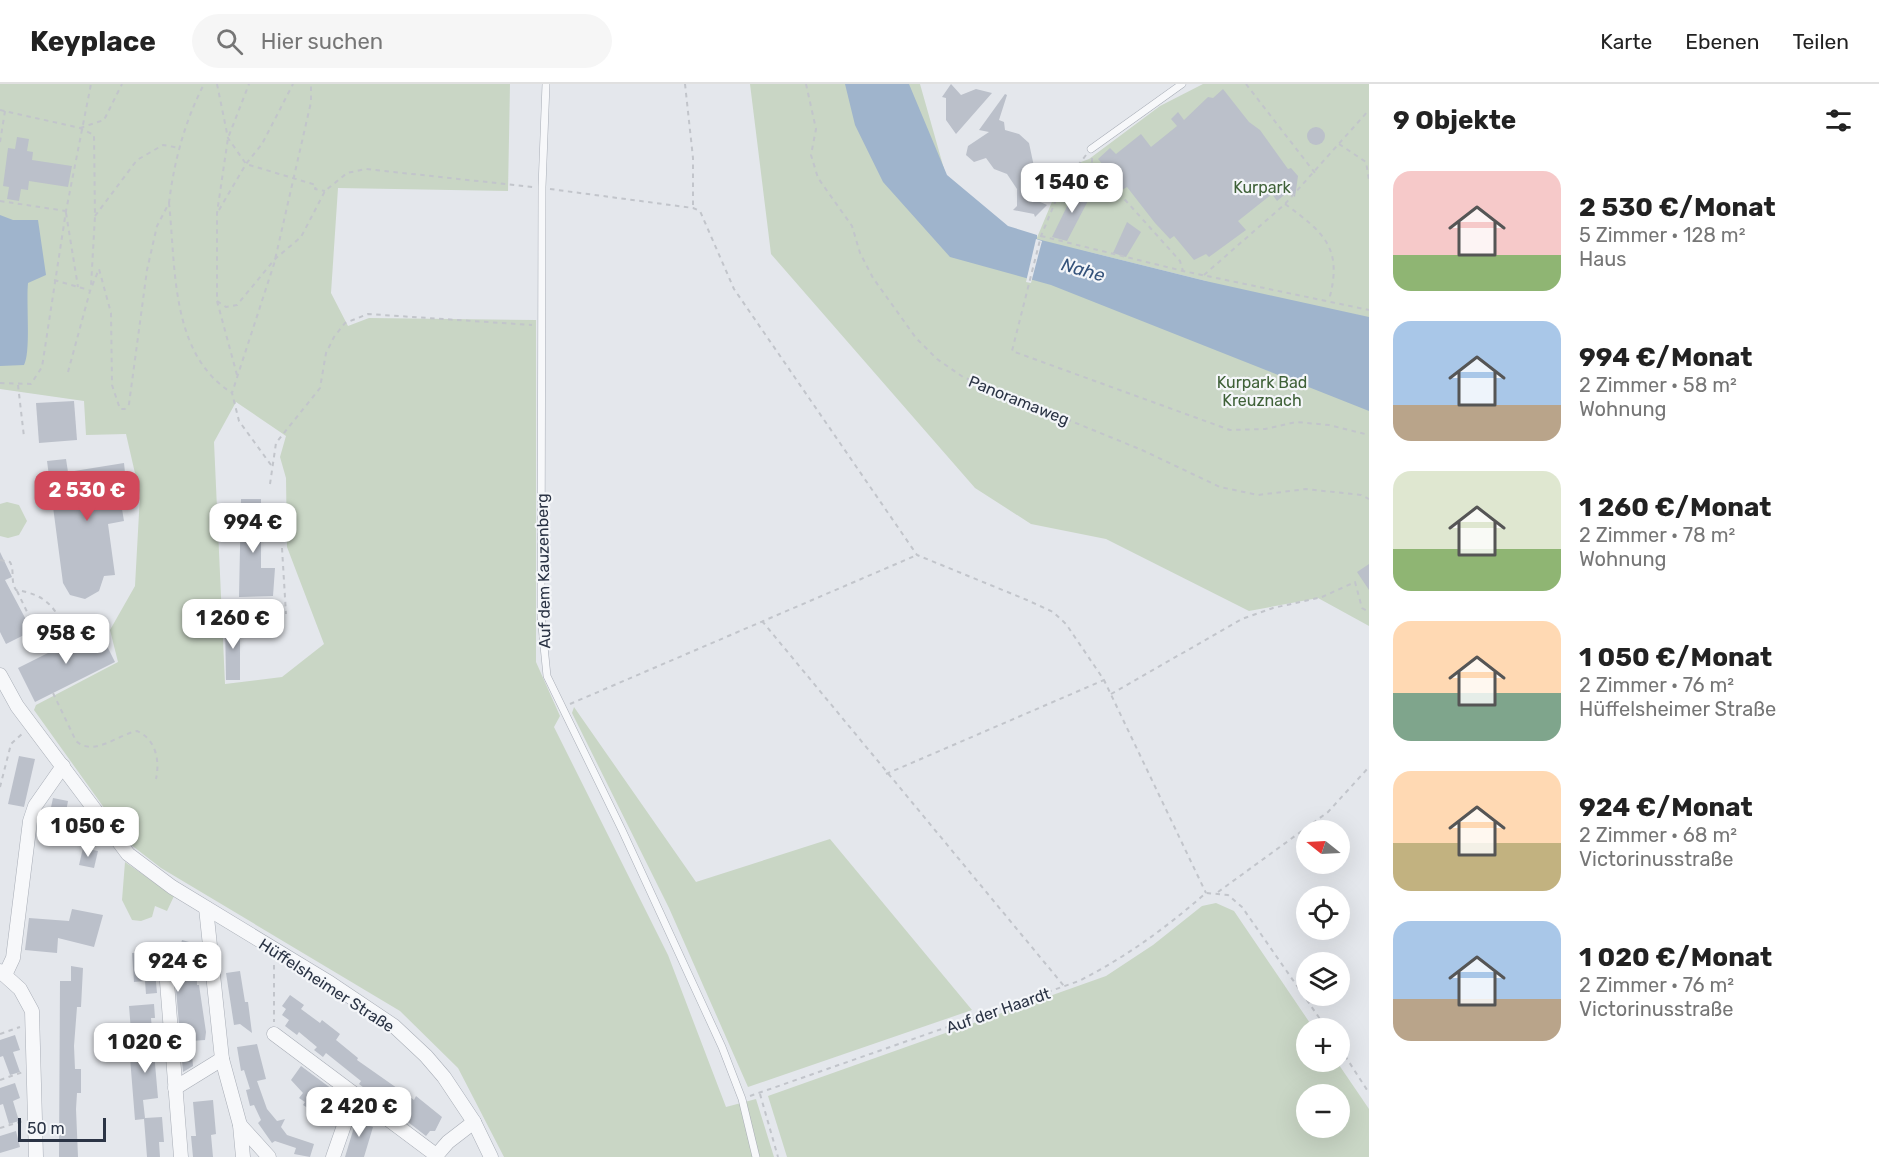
<!DOCTYPE html>
<html lang="de">
<meta charset="utf-8">
<style>
body{margin:0;font-family:Rubik,sans-serif;background:#f6f6f6;color:#222;height:100vh;display:flex;flex-direction:column;font-size:22px;white-space:nowrap}
*{box-sizing:border-box;margin:0}
p{font-size:20px;color:#767676}
.icon{flex:none;width:33px;height:33px;fill:none;stroke:currentColor;stroke-width:2;stroke-linecap:round;stroke-linejoin:round}
.map{position:relative;flex:1;overflow:hidden}
.side{display:flex;flex-direction:column;background:#fff;width:510px}
.side>*{flex:none}
.needle{width:39px;rotate:288deg}
.buttons{position:absolute;left:1296px;top:736px;display:grid;gap:12px}
.buttons a{display:grid;place-items:center;width:54px;height:54px;border-radius:50%;background:#fff;box-shadow:0 6px 24px #0002;font-size:30px}
.scale{position:absolute;left:18px;bottom:15px;width:88px;box-sizing:border-box;padding-left:6px;border:3px solid #2b3445;border-top:0;font-size:16px;line-height:21px;white-space:nowrap;color:#2b3445;-webkit-text-stroke:4px #f4f6f9;paint-order:stroke}
.price{position:absolute;translate:-50% -51px;padding:0 14px;border-radius:12px;background:#fff;color:#222;font-size:20px;line-height:39px;filter:drop-shadow(0 2px 3px #0008)}
.price::after{content:'';position:absolute;left:50%;top:36px;width:18px;height:14px;margin-left:-9px;background:inherit;clip-path:polygon(0 0,100% 0,50% 100%)}
.price.current{background:#d1495b;color:#fff}
ul{padding:0;list-style:none}
li{display:flex;align-items:center;gap:18px;height:150px;padding:0 24px}
li span{display:grid;place-items:center;flex:none;width:168px;height:120px;border-radius:18px;color:#555}
li>.icon{margin-inline-start:auto}
span .icon{width:72px;height:72px;fill:#fffc;stroke-width:1}
li b{font-size:26px}
h2{display:flex;justify-content:space-between;align-items:center;height:72px;padding:0 24px;font-size:26px}
header{display:flex;align-items:center;gap:36px;box-sizing:border-box;height:84px;padding:0 30px;background:#fff;border-bottom:2px solid #e0e0e0}
header strong{font-size:28px}
nav{display:flex;gap:33px;margin-inline-start:auto;font-size:21px}
.search{width:420px;height:54px;background:#f6f6f6;display:flex;align-items:center;gap:15px;box-sizing:border-box;padding:0 21px;border-radius:33px;color:#767676;font-size:22px}
main{display:flex;flex:1;min-height:0}
.map>svg:first-child{display:block}
.green{fill:#c9d6c5;fill-rule:evenodd}
.water{fill:#9fb4cc}
.pier{fill:#e4e7ec}
.building{fill:#bbc0ca}
.lines{fill:none;stroke-linecap:round;stroke-linejoin:round}
.service-casing{stroke:#a9aeb7;stroke-width:8}
.minor-casing{stroke:#a9aeb7;stroke-width:15}
.path{stroke:#c2c5cb;stroke-width:2;stroke-dasharray:4.5 4.5;stroke-linecap:butt}
.service{stroke:#f7f8fa;stroke-width:7}
.minor{stroke:#f7f8fa;stroke-width:14}
.labels{text-anchor:middle;stroke-width:4.5;stroke-linejoin:round;paint-order:stroke}
.park-label{font-size:16px;fill:#3f6138;stroke:#f4f6f9}
.street-label{font-size:16px;fill:#2b3445;stroke:#f4f6f9}
.water-label{font-size:18px;font-style:italic;fill:#34527a;stroke:#f4f6f9}
</style>
<header>
<strong>Keyplace</strong>
<div class="search"><svg class="icon" aria-label="search" viewBox="0 0 24 24"><circle cx="10" cy="10" r="6"/><path d="M15 15l6 6"/></svg>Hier suchen</div>
<nav><a>Karte</a><a>Ebenen</a><a>Teilen</a></nav>
</header>
<main>
<div class="map">
<svg width="1369" height="1073" viewBox="0 0 1369 1073">
<rect width="100%" height="100%" fill="#e4e7ec"/>
<g class="green">
<path d="M0 0H510L508 107 338 104 331 209 348 242 369 234 536 236V578L560 632 554 643 668 871 726 1023 756 1015 774 1073H504L458 984 400 927 161 784 130 760 34 626 36 621 118 578 110 546 135 502 140 411 126 350 86 351 84 317 0 305ZM236 318 286 352 280 373 286 394 287 463 324 560 282 593 225 600 214 358Z"/>
<path d="M750 0H920L946 92 1000 141 1036 156 1054 113 1052 89 1089 75 1160 22 1203 0H1369V542L1318 514 1249 527 1106 455 1031 440 975 404 771 170ZM1077 165 1210 198 1185 194Z"/>
<polygon points="7,418 19,421 27,437 19,451 8,454 0,452 0,420"/>
<polygon points="574,623 696,798 830,755 972,926 748,1003 669,824 572,629"/>
<polygon points="125,778 174,812 167,827 155,822 152,833 141,837 132,836 122,816"/>
<path d="M1216 819 1234 827 1314 945H1306V978H1337L1369 1025V1073H787L768 1012 1106 892 1153 861 1202 822ZM1306 1011H1340V1044H1306Z"/>
</g>
<g class="water">
<polygon points="845,0 909,0 947,91 1008,142 1037,151 1037,155 1210,198 1369,233 1369,327 1051,201 950,173 883,98 855,41"/>
<path d="M0 131 13 136H38L46 191 28 199C26 220 31 267 24 281L0 282Z"/>
</g>
<polygon class="pier" points="1036,155 1042,157 1031,199 1026,198"/>
<g class="building">
<polygon points="951,0 961,11 976,5 992,9 956,50 946,36 946,14 942,13"/>
<polygon points="1223,5 1249,38 1260,46 1288,85 1291,84 1298,92 1295,113 1289,107 1277,117 1272,110 1238,137 1246,146 1209,173 1206,170 1194,176 1174,152 1170,155 1155,139 1127,103 1114,111 1118,99 1098,75 1110,64 1116,70 1141,50 1151,63 1177,42 1171,35 1178,28 1184,36 1208,13 1213,14"/>
<polygon points="1005,10 1007,11 999,36 1004,38 1005,46 1019,50 1029,59 1036,92 1033,101 1038,117 1047,121 1035,133 1034,130 1013,126 1017,122 1017,105 1007,90 994,85 986,74 974,78 966,71 968,62 989,48 979,46"/>
<circle cx="1316" cy="52" r="9"/>
<polygon points="17,53 29,55 27,67 33,68 32,76 72,82 68,103 29,97 28,106 21,105 19,117 7,115 9,103 3,102 8,64 15,65"/>
<polygon points="1077,102 1091,111 1067,157 1052,153"/>
<polygon points="1127,138 1141,148 1126,173 1113,169"/>
<polygon points="74,317 77,356 39,359 36,319"/>
<polygon points="66,375 68,388 124,379 126,398 136,397 138,410 120,413 124,437 108,440 115,491 104,492 99,507 85,515 70,511 63,499 47,377"/>
<polygon points="241,415 261,415 261,484 275,484 273,512 239,513"/>
<polygon points="0,468 12,493 5,496 32,547 6,560 0,548"/>
<polygon points="1369,480 1369,506 1357,488"/>
<polygon points="225,537 240,537 240,596 226,596"/>
<polygon points="98,544 115,578 35,618 18,584"/>
<polygon points="19,672 35,675 24,723 8,720"/>
<polygon points="53,714 68,717 62,750 46,747"/>
<polygon points="83,764 98,767 94,784 79,781"/>
<polygon points="72,825 103,831 94,863 58,854 57,869 25,866 29,834 69,837"/>
<polygon points="182,856 196,860 197,901 199,901 206,948 205,956 191,957 193,982 183,988 175,893 165,889 154,876 157,909 146,910 145,897 134,898 132,869 153,868 154,876 177,874"/>
<polygon points="71,882 83,884 81,923 77,923 74,962 75,985 81,985 81,1009 77,1009 76,1025 78,1073 59,1073 60,897 71,897"/>
<polygon points="240,887 245,918 248,918 252,949 240,940 234,941 226,889"/>
<polygon points="290,911 304,921 301,925 320,939 322,936 340,950 336,956 358,974 357,976 414,1016 416,1012 442,1033 435,1047 430,1047 426,1052 359,1000 361,997 326,969 323,973 314,966 317,963 299,948 297,951 285,942 289,936 282,931 286,925 282,922"/>
<polygon points="154,920 155,934 151,934 158,1014 143,1016 145,1034 162,1033 164,1058 159,1058 160,1073 147,1073 144,1035 135,1036 129,961 132,960 129,922"/>
<polygon points="15,951 20,966 13,968 20,988 10,991 3,972 0,973 0,956"/>
<polygon points="257,960 266,995 257,997 267,1025 277,1037 285,1035 281,1043 287,1051 314,1060 310,1073 294,1070 296,1064 275,1057 272,1059 258,1039 261,1036 254,1021 250,1022 246,1006 250,1005 244,986 241,987 237,963"/>
<polygon points="301,982 340,1011 330,1029 319,1021 314,1028 303,1021 305,1018 299,1014 303,1009 291,996"/>
<polygon points="15,999 20,1014 13,1017 19,1037 9,1040 3,1020 0,1021 0,1004"/>
<polygon points="213,1016 216,1050 211,1051 213,1073 193,1073 191,1052 196,1052 193,1018"/>
<polygon points="358,1030 368,1034 366,1041 373,1043 364,1073 345,1073"/>
<polygon points="16,1047 20,1063 0,1069 0,1052"/>
</g>
<g class="lines">
<defs>
<g id="service">
<polyline points="546,0 542,103 541,532 547,592 622,746 722,963 742,1015 756,1073"/>
<polyline points="1091,65 1182,0"/>
</g>
<g id="minor">
<polyline points="0,591 17,622 128,770 172,803 330,899 394,942 426,972 444,993 474,1038 491,1073"/>
<polyline points="206,824 222,975 240,1041 243,1073"/>
<polyline points="0,887 20,905 32,927 36,1073"/>
<polyline points="5,891 13,874 30,737 35,722 63,682"/>
<polyline points="167,898 181,1073"/>
<polyline points="274,950 436,1071"/>
<polyline points="175,1004 222,975"/>
<polyline points="240,1041 269,1073"/>
<polyline points="333,1073 355,1010"/>
<polyline points="435,1073 448,1058 474,1038"/>
</g>
</defs>
<use href="#service" class="service-casing"/>
<use href="#minor" class="minor-casing"/>
<g class="path">
<polyline points="217,0 228,54 246,80 316,101 315,105 325,107"/>
<polyline points="685,0 693,74 693,124"/>
<polyline points="806,0 816,45 811,71 818,94 852,142 860,169 873,194 916,254 937,275 963,293 1142,366 1220,403 1258,411 1306,405 1361,411 1369,415"/>
<polyline points="1246,0 1315,89"/>
<polyline points="0,26 80,44 94,51 95,132 91,202"/>
<polyline points="80,44 104,36 122,0"/>
<polyline points="0,58 5,27"/>
<polyline points="1339,60 1366,78 1369,96"/>
<polyline points="1086,71 1061,104 1041,152 1012,267 1230,346 1265,345 1296,338 1329,341 1369,351"/>
<polyline points="1092,74 1092,79 1180,177 1183,187"/>
<polyline points="550,105 693,124 700,127 734,205 917,471 1027,516 1053,528 1066,540 1104,596 1206,809"/>
<polyline points="0,117 66,127"/>
<path d="M169 119C174 77 185 37 204 0"/>
<path d="M1285 120C1325 149 1343 165 1329 216"/>
<polyline points="219,126 246,80 262,60 293,0"/>
<polyline points="66,129 78,203"/>
<polyline points="95,132 137,76 163,61 180,64"/>
<polyline points="1041,152 1183,187 1369,226"/>
<polyline points="1204,191 1285,120 1369,26"/>
<polyline points="54,196 89,206"/>
<polyline points="217,217 226,223 237,221 275,175 301,153 325,107 347,89 366,85 533,103"/>
<path d="M68 288 90 207 99 185 111 229 112 301 120 325H125L129 320 147 186 157 142 169 119C176 184 170 270 232 309"/>
<polyline points="237,291 217,217 217,129 228,54 249,0"/>
<polyline points="0,299 31,300 42,283 66,127 91,0"/>
<polyline points="18,301 24,353"/>
<polyline points="271,381 239,337 232,309 274,180 311,18 311,0"/>
<polyline points="270,400 276,359 320,304 326,269 334,253 345,239 368,230 532,241"/>
<polyline points="282,464 286,530"/>
<path d="M0 476 10 478C15 487 10 497 16 506 47 511 53 522 68 548"/>
<polyline points="17,507 43,561"/>
<polyline points="762,537 1064,902"/>
<path d="M53 609 76 657C94 673 117 651 137 647 156 655 160 677 156 695"/>
<polyline points="1111,610 1242,535 1273,524 1322,513 1355,498 1362,524 1369,528"/>
<polyline points="570,620 917,471"/>
<polyline points="886,690 1104,596"/>
<polyline points="0,703 11,660 23,649"/>
<polyline points="1218,808 1328,728 1369,683"/>
<polyline points="274,881 274,938"/>
<polyline points="0,950 20,943"/>
<polyline points="1340,964 1369,1009"/>
<polyline points="0,996 23,988"/>
<polyline points="760,1010 778,1073"/>
<path d="M750 1012 1079 897C1129 871 1163 846 1206 809L1228 811 1242 823 1327 945"/>
<polyline points="0,1044 23,1037"/>
</g>
<use href="#service" class="service"/>
<use href="#minor" class="minor"/>
</g>
<g class="labels">
<g class="park-label">
<text x="1262" y="109">Kurpark</text>
<text x="1262" y="304">Kurpark Bad<tspan x="1262" dy="18">Kreuznach</tspan></text>
</g>
<g class="street-label">
<text transform="translate(1019 316) rotate(22)" y="6">Panoramaweg</text>
<text transform="translate(543 487) rotate(-91)" y="6">Auf dem Kauzenberg</text>
<text transform="translate(327 901) rotate(33)" y="6">Hüffelsheimer Straße</text>
<text transform="translate(998 926) rotate(-19)" y="6">Auf der Haardt</text>
</g>
<g class="water-label">
<text transform="translate(1083 186) rotate(16)" y="6">Nahe</text>
</g>
</g>
</svg>
<div class="buttons">
<a><svg class="needle" viewBox="-14 -14 28 28"><path d="M0-13l5 13h-10z" fill="#e53935"/><path d="M0 13l5-13h-10z" fill="#767676"/></svg></a>
<a><svg class="icon" aria-label="locate" viewBox="0 0 24 24"><circle cx="12" cy="12" r="6"/><path d="M12 2v4M12 18v4M2 12h4M18 12h4"/></svg></a>
<a><svg class="icon" aria-label="layers" viewBox="0 0 24 24"><path d="M12 4l9 5-9 5-9-5zM3 14l9 5 9-5"/></svg></a>
<a>+</a>
<a>−</a>
</div>
<div class="scale">50 m</div>
<b class="price" style="left:1072px;top:130px">1 540 €</b>
<b class="price current" style="left:87px;top:438px">2 530 €</b>
<b class="price" style="left:253px;top:470px">994 €</b>
<b class="price" style="left:233px;top:566px">1 260 €</b>
<b class="price" style="left:66px;top:581px">958 €</b>
<b class="price" style="left:88px;top:774px">1 050 €</b>
<b class="price" style="left:178px;top:909px">924 €</b>
<b class="price" style="left:145px;top:990px">1 020 €</b>
<b class="price" style="left:359px;top:1054px">2 420 €</b>
</div>
<section class="side">
<h2>9 Objekte<svg class="icon" aria-label="filters" viewBox="0 0 24 24"><path d="M4 7h16M4 17h16"/><circle cx="9" cy="7" r="2"/><circle cx="15" cy="17" r="2"/></svg></h2>
<ul>
<li><span style="background:linear-gradient(#f6c9c9 70%,#8fb573 0)"><svg class="icon" aria-label="home" viewBox="0 0 24 24"><path d="M3 11l9-7 9 7M6 9v11h12V9"/></svg></span><div><b>2 530 €/Monat</b><p>5 Zimmer · 128 m²</p><p>Haus</p></div></li>
<li><span style="background:linear-gradient(#a9c7e8 70%,#b9a48a 0)"><svg class="icon" aria-label="home" viewBox="0 0 24 24"><path d="M3 11l9-7 9 7M6 9v11h12V9"/></svg></span><div><b>994 €/Monat</b><p>2 Zimmer · 58 m²</p><p>Wohnung</p></div></li>
<li><span style="background:linear-gradient(#dfe7d0 65%,#8fb573 0)"><svg class="icon" aria-label="home" viewBox="0 0 24 24"><path d="M3 11l9-7 9 7M6 9v11h12V9"/></svg></span><div><b>1 260 €/Monat</b><p>2 Zimmer · 78 m²</p><p>Wohnung</p></div></li>
<li><span style="background:linear-gradient(#ffd9b3 60%,#7fa58c 0)"><svg class="icon" aria-label="home" viewBox="0 0 24 24"><path d="M3 11l9-7 9 7M6 9v11h12V9"/></svg></span><div><b>1 050 €/Monat</b><p>2 Zimmer · 76 m²</p><p>Hüffelsheimer Straße</p></div></li>
<li><span style="background:linear-gradient(#ffd9b3 60%,#c2b280 0)"><svg class="icon" aria-label="home" viewBox="0 0 24 24"><path d="M3 11l9-7 9 7M6 9v11h12V9"/></svg></span><div><b>924 €/Monat</b><p>2 Zimmer · 68 m²</p><p>Victorinusstraße</p></div></li>
<li><span style="background:linear-gradient(#a9c7e8 65%,#b9a48a 0)"><svg class="icon" aria-label="home" viewBox="0 0 24 24"><path d="M3 11l9-7 9 7M6 9v11h12V9"/></svg></span><div><b>1 020 €/Monat</b><p>2 Zimmer · 76 m²</p><p>Victorinusstraße</p></div></li>
</ul>
</section>
</main>
